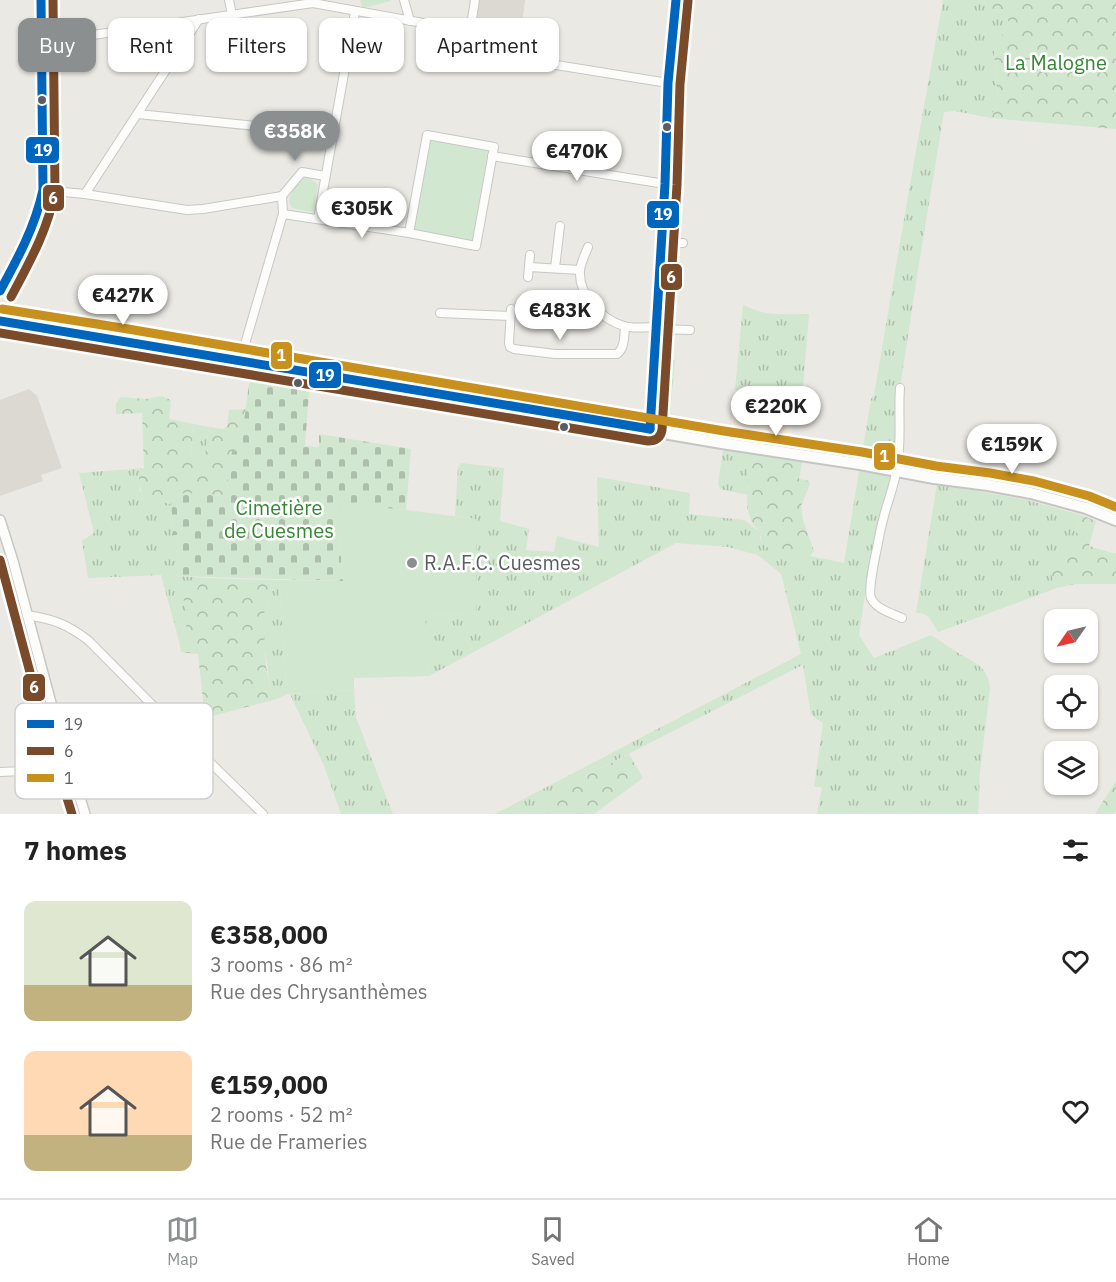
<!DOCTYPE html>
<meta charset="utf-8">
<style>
body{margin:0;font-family:"IBM Plex Sans",sans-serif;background:#f2f2f2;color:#222;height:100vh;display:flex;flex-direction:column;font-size:22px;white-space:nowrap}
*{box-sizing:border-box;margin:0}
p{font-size:20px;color:#767676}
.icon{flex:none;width:33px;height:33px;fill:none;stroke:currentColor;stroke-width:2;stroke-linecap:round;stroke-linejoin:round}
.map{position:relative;height:814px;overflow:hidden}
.sheet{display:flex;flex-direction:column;background:#fff;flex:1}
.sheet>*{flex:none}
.banner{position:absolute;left:18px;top:18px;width:600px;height:54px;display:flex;gap:12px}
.needle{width:39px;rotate:236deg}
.controls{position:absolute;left:1044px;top:609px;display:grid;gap:12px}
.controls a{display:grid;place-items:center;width:54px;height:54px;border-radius:12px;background:#fff;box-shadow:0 2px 4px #0004;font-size:30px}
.price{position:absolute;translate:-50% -51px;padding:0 14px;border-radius:21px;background:#fff;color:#222;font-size:20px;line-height:39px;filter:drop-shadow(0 2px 3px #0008)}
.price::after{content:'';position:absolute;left:50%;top:36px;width:18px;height:14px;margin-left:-9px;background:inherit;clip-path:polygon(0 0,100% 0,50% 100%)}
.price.current{background:#8c8f90;color:#fff}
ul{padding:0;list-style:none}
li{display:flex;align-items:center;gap:18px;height:150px;padding:0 24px}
li span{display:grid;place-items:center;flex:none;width:168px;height:120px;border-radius:12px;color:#555}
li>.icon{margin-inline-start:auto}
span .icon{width:72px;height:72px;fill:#fffc;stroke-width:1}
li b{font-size:26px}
h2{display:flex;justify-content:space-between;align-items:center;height:72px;padding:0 24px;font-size:26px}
.tag{padding:0 21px;border-radius:12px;background:#fff;box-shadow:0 2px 4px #0004;font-size:21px;line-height:54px}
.tag.current{background:#8c8f90;color:#fff}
.dock{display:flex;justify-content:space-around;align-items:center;height:84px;border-top:2px solid #e0e0e0;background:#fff;font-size:16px;color:#767676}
.dock a{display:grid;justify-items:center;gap:3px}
.dock .current{color:#8c8f90}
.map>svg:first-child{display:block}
.commercial{fill:#f5eedc}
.education{fill:#dcd9d3}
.grass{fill:url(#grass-tufts)}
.forest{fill:url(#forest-crowns)}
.cemetery{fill:url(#cemetery-stones)}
.park{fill:#d2e7cf}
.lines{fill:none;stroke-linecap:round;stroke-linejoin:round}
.minor-casing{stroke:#c7c7c6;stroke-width:10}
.tertiary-casing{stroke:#c7c7c6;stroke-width:12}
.secondary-casing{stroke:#c5c6c4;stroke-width:14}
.minor{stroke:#fcfcfb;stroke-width:8}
.tertiary{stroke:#fcfcfb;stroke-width:9}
.secondary{stroke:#fcfcfb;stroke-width:10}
.bus-1-casing{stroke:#fff;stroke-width:14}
.bus-2-casing{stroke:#fff;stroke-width:14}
.bus-3-casing{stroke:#fff;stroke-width:14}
.bus-1{stroke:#0065bd;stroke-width:9}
.bus-2{stroke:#7a4b2a;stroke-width:9}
.bus-3{stroke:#c8901d;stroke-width:9}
.bus-dot{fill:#5a5e62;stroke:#fff;stroke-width:2}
.poi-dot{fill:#8c8f90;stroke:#fff;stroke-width:2}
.labels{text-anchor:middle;stroke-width:5;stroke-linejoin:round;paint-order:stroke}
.park-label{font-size:20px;fill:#358734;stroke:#fff}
.poi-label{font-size:20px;fill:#5a5e62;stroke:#fff;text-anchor:start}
.key{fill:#fff;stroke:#cecfd0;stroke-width:1.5}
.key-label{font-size:16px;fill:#5a5e62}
.line-badge{stroke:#fff;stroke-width:2}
.badge-label{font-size:16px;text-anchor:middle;font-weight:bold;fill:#fff}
</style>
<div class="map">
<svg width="1116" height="814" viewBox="0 0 1116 814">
<defs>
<pattern id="grass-tufts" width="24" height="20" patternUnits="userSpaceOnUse" patternTransform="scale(1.5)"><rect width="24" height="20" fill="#d2e7cf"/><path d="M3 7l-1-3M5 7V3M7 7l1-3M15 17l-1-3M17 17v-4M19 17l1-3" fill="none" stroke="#adbeab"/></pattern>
<pattern id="forest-crowns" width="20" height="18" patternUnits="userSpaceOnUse" patternTransform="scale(1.5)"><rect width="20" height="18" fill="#d2e7cf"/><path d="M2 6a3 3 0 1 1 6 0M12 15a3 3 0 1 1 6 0" fill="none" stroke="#adbeab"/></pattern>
<pattern id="cemetery-stones" width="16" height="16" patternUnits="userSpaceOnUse" patternTransform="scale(1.5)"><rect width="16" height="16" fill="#d2e7cf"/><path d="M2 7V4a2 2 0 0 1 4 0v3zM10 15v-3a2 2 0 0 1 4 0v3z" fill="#adbeab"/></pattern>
</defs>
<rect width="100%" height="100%" fill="#eae9e4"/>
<polygon class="commercial" points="735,390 796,402 789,448 730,438"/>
<g class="education">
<polygon points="479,0 525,0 521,32 476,23"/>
<polygon points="29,389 37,396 62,468 41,475 43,481 0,496 0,400"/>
</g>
<g class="grass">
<path d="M943 0H980L998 12 1007 16 1009 22 994 51 998 100 991 118 955 111 944 112 918 270 900 388 895 471 871 586 866 588 859 635 874 658 931 635C939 640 947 646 955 651 972 662 988 665 990 688L980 772 978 814H817L822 787H814L823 723 811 715 803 665 583 777 531 814H495L801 654 781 574 758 555 728 547 676 543 429 676 424 614 476 615V519L455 516 458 467 461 463 504 468 500 521 529 529 526 550 554 552 557 536 599 547 597 477 690 493 689 514 744 520 760 532V539L767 547 844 563 871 399 874 395 909 190Z"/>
<polygon points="186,26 189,30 173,53 165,48 164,29"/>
<path d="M743 305C767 317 783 314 809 314L803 387 798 386 796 402 735 390Z"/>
<polygon points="661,359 675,360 669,426 661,424 657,420"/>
<polygon points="194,424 209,427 204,460 191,456"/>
<path d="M723 449 759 454C749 465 747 481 748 495L720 489 718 484Z"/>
<path d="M144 468C140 476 138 482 140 491L148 497 156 494 164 502 172 505 173 534H178L177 576 208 578 199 585 195 594 185 607 191 615 179 641 161 575 88 578 82 541 94 533 79 473Z"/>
<path d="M937 484 1023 499 1081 515C1075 540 1071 555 1050 572L1057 588 938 632C931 621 930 613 916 613Z"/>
<polygon points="277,580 279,580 287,694 277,699 270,686 261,621 264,611 264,608"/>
<polygon points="354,690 356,717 382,786 393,814 341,814 324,766 290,694"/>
</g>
<g class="forest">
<polygon points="980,0 1116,0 1116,129 991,118 998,100 994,51 1009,22 1006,16 998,12"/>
<polygon points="162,396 171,400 169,419 194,424 191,456 204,460 209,427 223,429 227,426 229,410 246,409 240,452 232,452 226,495 172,493 172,505 164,502 156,494 148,497 143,495 139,485 139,478 144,468 142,413 116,414 116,403 121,397 146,399"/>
<polygon points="759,454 802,462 799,479 809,481 810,484 801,506 803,520 814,551 809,557 767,547 762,544 760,532 752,523 747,508 748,470"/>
<path d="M1081 515 1096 521 1089 546 1112 553H1116V584H1075L1057 588 1050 572C1071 555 1075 539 1081 515Z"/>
<polygon points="208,578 277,580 264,608 265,611 261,621 264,633 266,667 270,686 277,699 205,718 198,654 181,652 179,641 191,615 185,607 183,597 191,591 195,593 199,585"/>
<polygon points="629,754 643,778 594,814 531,814 583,777"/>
<polygon points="1116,781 1116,811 1114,814 1095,814"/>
</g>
<polygon class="cemetery" points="251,369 302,379 301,389 309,390 305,446 319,447 319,434 411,449 406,510 340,505 338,522 343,581 177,576 178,535 173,535 171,493 226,495 232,451 240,452"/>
<g class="park">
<polygon points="360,0 390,0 391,1 363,8"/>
<polygon points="429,140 488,151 472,240 413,230"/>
<path d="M304 177H309L318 185 314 210 312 212 292 208C284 196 297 186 304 177Z"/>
<polygon points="534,292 571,293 570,318 534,316"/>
<polygon points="340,504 406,510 476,519 476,615 425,614 429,676 354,678 354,690 287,694 279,580 343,581 338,522"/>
</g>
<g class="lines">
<defs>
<g id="minor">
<polyline points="229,0 232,15"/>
<polyline points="404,0 410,21"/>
<polyline points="467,31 472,19 475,0"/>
<path d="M42 38 79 37 313 3 467 31C480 42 502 54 519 59L668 83"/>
<polyline points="138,114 333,134"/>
<polyline points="492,156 665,184"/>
<polyline points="43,190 85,194 187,210 203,209 282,196"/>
<polyline points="85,194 199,19"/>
<polyline points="283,214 409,233 476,246 494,147 427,135 409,233"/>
<polyline points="318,219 355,12"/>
<polyline points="662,244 683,243"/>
<path d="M588 247C585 254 581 263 580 270 578 295 602 320 624 326 633 329 647 327 657 327"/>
<polyline points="529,267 580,270"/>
<polyline points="555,268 560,226"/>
<polyline points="528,277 530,255"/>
<path d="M511 309 509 343 510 347 514 349 555 354H617C625 348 624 336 625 327"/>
<polyline points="440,313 510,316"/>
<polyline points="657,329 690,330"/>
<polyline points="240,361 283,214 282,196 302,172 325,176"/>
<path d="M900 388C898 414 902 441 897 467 895 484 888 500 884 516 881 527 879 537 877 548 875 557 868 591 871 598 876 609 891 613 902 618"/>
<polyline points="650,429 665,184 668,83 676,0"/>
<path d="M27 615C53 619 69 625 89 641L189 742 263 814"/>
<polyline points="55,718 154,706"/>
<polyline points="0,772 72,769"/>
</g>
<g id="tertiary">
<path d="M0 291C18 258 37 227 43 190L41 0"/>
<polyline points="0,520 13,561 55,718 85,814"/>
</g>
<polyline id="secondary" points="0,321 126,341 722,443 860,464 934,478 988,485 1031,493 1086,508 1116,520"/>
</defs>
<use href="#minor" class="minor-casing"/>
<use href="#tertiary" class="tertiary-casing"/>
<use href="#secondary" class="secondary-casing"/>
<use href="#minor" class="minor"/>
<use href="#tertiary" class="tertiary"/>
<use href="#secondary" class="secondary"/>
<defs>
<g id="bus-1">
<path d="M0 291C18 258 35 227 43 190L41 0"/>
<polyline points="0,321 650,429"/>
<polyline points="650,429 665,184 668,83 676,0"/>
</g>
<g id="bus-2">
<path d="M11 297C29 263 48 230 55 191L53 0"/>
<path d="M0 333 648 441C656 441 661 437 662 430L677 185 680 84 688 1"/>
<polyline points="0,560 43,721 72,814"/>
</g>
<polyline id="bus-3" points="2,309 128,329 724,431 862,452 936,466 990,473 1034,481 1089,496 1116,507"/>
</defs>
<use href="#bus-1" class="bus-1-casing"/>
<use href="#bus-2" class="bus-2-casing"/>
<use href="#bus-3" class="bus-3-casing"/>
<use href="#bus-1" class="bus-1"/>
<use href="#bus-2" class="bus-2"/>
<use href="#bus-3" class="bus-3"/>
</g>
<g class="bus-dot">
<circle cx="42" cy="100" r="5"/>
<circle cx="667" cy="127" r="5"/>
<circle cx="298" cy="383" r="5"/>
<circle cx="564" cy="427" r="5"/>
</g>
<circle class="poi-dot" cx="412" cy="563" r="6"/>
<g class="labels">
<g class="park-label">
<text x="1056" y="70">La Malogne</text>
<text x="279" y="515">Cimetière<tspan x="279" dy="23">de Cuesmes</tspan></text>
</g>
<g class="poi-label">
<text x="424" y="570">R.A.F.C. Cuesmes</text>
</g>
</g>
<rect x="15" y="703" width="198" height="96" rx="9" class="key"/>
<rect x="27" y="720" width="27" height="8" fill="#0065bd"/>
<rect x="27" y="747" width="27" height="8" fill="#7a4b2a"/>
<rect x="27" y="774" width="27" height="8" fill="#c8901d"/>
<g class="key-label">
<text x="64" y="730">19</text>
<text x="64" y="757">6</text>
<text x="64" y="784">1</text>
</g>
<g class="line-badge">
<rect x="25" y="136" width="35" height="28" rx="6" fill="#0065bd"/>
<rect x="42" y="184" width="23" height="28" rx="6" fill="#7a4b2a"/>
<rect x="646" y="200" width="34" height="29" rx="6" fill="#0065bd"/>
<rect x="660" y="263" width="23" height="28" rx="6" fill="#7a4b2a"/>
<rect x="270" y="341" width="23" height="29" rx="6" fill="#c8901d"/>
<rect x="308" y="361" width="34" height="28" rx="6" fill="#0065bd"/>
<rect x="873" y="442" width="23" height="29" rx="6" fill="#c8901d"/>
<rect x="22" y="673" width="24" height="29" rx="6" fill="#7a4b2a"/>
</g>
<g class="badge-label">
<text x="43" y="156">19</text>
<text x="53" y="204">6</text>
<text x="663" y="220">19</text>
<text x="671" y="283">6</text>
<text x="281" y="361">1</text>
<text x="325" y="381">19</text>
<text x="884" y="462">1</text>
<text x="34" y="693">6</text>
</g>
</svg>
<div class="controls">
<a><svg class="needle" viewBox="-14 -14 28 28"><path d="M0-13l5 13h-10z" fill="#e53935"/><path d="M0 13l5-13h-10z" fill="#767676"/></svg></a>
<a><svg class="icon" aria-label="locate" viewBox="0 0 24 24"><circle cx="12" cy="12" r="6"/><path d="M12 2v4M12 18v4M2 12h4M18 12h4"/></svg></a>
<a><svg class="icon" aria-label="layers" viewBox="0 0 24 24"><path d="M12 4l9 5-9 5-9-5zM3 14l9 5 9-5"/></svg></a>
</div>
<b class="price current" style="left:295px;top:162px">€358K</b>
<b class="price" style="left:577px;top:182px">€470K</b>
<b class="price" style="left:362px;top:239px">€305K</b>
<b class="price" style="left:123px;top:326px">€427K</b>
<b class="price" style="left:560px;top:341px">€483K</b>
<b class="price" style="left:776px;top:437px">€220K</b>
<b class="price" style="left:1012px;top:475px">€159K</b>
<div class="banner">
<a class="tag current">Buy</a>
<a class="tag">Rent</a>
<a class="tag">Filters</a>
<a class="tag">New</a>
<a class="tag">Apartment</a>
</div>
</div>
<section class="sheet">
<h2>7 homes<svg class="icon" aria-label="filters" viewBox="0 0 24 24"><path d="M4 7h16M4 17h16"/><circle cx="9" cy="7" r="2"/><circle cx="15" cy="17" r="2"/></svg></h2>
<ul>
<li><span style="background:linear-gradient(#dfe7d0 70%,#c2b280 0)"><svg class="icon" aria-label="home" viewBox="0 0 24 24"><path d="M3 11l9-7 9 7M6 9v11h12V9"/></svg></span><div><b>€358,000</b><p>3 rooms · 86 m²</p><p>Rue des Chrysanthèmes</p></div><svg class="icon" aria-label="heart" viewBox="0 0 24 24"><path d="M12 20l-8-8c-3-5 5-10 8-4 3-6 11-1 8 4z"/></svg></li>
<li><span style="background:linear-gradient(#ffd9b3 70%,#c2b280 0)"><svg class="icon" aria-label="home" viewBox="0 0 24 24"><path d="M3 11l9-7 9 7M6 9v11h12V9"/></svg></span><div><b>€159,000</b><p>2 rooms · 52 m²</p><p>Rue de Frameries</p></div><svg class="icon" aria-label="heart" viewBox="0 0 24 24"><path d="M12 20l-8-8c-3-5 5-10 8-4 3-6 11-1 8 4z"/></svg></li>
</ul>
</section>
<nav class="dock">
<a class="current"><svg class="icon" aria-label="map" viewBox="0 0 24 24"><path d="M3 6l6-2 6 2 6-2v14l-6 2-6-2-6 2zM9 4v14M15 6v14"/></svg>Map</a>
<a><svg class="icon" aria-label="saved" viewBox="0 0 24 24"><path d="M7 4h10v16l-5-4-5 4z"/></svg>Saved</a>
<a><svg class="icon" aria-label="home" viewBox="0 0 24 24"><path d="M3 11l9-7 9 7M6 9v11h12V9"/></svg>Home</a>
</nav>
